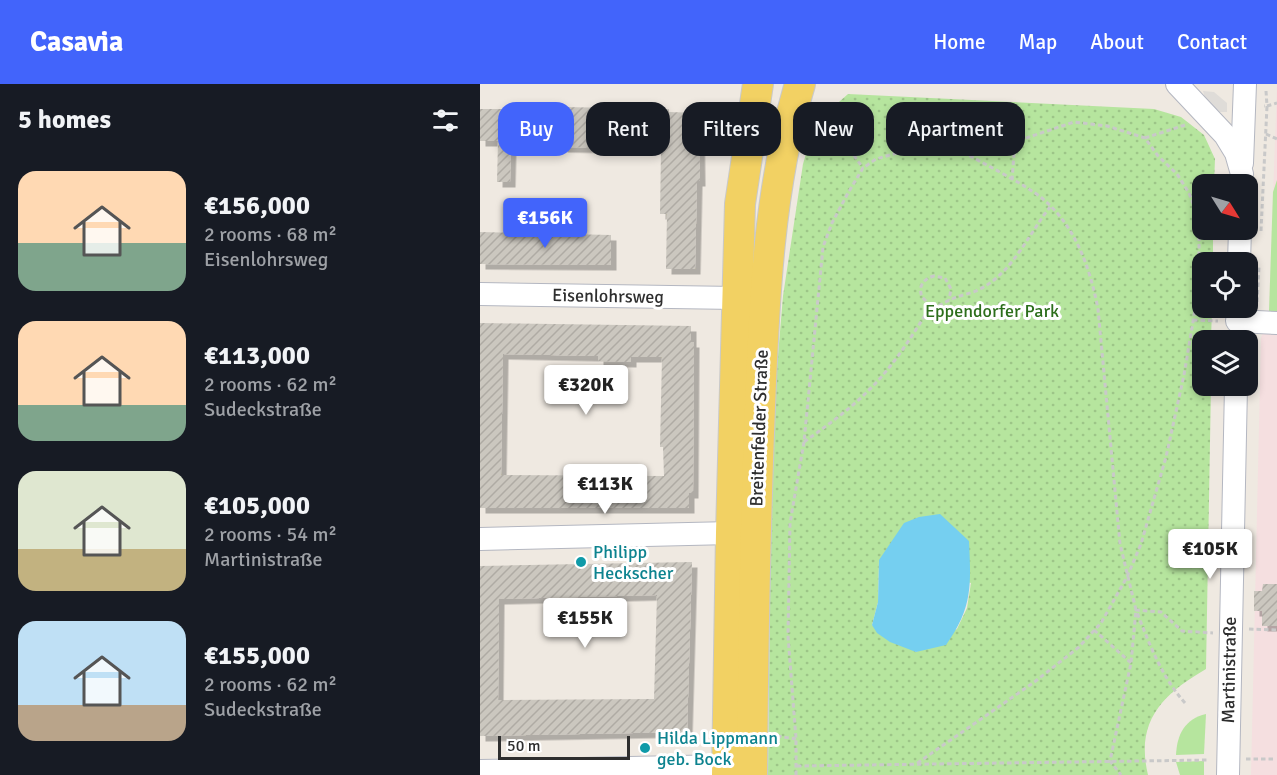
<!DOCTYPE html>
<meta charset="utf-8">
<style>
body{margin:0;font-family:Signika,sans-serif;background:#242831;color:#f1f3f6;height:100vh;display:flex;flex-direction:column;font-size:22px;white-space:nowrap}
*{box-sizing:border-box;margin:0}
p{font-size:20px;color:#9ea1a6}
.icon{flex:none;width:33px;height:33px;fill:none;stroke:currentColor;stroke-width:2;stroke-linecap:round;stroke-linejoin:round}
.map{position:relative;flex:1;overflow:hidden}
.sheet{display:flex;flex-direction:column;background:#171b24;width:480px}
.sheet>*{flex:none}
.top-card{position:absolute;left:18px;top:18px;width:570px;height:54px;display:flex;gap:12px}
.needle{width:39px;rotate:127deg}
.tools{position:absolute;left:712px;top:90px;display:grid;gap:12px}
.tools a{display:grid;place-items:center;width:66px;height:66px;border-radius:12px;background:#171b24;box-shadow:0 3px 9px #0003;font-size:30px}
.scale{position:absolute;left:18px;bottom:15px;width:132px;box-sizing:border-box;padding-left:6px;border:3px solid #2e2e2e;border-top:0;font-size:16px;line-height:21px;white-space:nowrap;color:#2e2e2e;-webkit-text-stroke:4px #fff;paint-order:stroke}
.price{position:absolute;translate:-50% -51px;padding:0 14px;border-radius:6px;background:#fff;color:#222;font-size:20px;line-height:39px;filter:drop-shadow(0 2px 3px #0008)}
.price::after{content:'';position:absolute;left:50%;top:36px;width:18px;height:14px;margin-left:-9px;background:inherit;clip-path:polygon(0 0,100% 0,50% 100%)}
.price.current{background:#4264fb;color:#fff}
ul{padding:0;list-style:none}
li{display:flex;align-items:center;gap:18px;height:150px;padding:0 18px}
li span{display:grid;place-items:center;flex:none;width:168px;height:120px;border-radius:18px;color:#555}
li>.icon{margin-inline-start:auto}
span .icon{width:72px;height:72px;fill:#fffc;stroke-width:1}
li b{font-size:26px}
h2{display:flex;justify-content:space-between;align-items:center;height:72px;padding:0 18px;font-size:26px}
.pill{padding:0 21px;border-radius:18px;background:#171b24;box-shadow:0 3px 9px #0003;font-size:21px;line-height:54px}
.pill.current{background:#4264fb;color:#fff}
header{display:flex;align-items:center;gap:36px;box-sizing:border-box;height:84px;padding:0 30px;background:#4264fb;color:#fff}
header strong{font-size:28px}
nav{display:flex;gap:33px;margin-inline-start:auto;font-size:21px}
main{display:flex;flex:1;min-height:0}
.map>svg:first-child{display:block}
.medical{fill:#f5dfe0}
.grass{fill:#b6e59e}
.park{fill:url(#park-dots);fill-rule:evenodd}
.plaza{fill:#dfdcd8}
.water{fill:#75cff0}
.building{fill:url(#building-hatch);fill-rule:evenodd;filter:url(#shadow)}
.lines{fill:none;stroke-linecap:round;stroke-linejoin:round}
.minor-casing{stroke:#b4b7c1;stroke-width:24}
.major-casing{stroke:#c9c9c9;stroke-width:32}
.path{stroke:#c9c9c9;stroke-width:3;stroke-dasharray:4.5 3;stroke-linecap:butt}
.minor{stroke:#fff;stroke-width:22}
.major{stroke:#f2d163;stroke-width:30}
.culture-dot{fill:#0f9aa8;stroke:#fff;stroke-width:2}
.labels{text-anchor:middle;stroke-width:6;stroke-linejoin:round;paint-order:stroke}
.street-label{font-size:18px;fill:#2e2e2e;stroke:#fff}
.park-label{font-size:18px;fill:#2c6e1b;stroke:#fff}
.culture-label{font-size:18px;fill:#0d838f;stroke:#fff;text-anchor:start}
</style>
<header>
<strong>Casavia</strong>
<nav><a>Home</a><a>Map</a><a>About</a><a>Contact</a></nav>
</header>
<main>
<section class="sheet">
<h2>5 homes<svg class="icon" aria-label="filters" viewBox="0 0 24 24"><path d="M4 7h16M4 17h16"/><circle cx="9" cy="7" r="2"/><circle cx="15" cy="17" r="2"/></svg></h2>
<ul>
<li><span style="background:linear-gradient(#ffd9b3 60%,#7fa58c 0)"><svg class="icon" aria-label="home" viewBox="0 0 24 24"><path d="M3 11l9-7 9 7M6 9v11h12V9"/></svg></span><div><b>€156,000</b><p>2 rooms · 68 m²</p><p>Eisenlohrsweg</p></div></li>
<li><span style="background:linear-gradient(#ffd9b3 70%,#7fa58c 0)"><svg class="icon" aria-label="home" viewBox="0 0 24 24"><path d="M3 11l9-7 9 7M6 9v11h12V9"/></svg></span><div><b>€113,000</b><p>2 rooms · 62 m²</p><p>Sudeckstraße</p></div></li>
<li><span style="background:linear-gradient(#dfe7d0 65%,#c2b280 0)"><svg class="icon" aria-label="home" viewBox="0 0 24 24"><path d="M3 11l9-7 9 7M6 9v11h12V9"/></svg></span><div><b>€105,000</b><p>2 rooms · 54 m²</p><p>Martinistraße</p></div></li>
<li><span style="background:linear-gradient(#bfe0f5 70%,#b9a48a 0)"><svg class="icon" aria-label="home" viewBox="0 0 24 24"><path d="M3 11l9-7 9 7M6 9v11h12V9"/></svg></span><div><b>€155,000</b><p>2 rooms · 62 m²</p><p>Sudeckstraße</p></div></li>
</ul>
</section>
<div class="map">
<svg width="797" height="691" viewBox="0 0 797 691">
<defs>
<pattern id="park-dots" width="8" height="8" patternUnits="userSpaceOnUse" patternTransform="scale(1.5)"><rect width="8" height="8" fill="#b6e59e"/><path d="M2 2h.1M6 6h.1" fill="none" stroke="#9dc588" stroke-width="1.8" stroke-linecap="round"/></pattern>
<pattern id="building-hatch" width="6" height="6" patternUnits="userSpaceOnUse" patternTransform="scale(1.5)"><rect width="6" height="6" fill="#cbc7bf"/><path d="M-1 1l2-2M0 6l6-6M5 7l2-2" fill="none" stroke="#afaba4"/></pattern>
<filter id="shadow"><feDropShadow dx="5.5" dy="5.5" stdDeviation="0" flood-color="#0004"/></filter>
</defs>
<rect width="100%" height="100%" fill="#efe9e1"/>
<polygon class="medical" points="797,0 797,691 771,691 781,254 789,227"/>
<g class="grass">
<polygon points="797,96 797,227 789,227 793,108"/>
<path d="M726 630 724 670 696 671C697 650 705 635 726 630Z"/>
<polygon points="724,677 724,691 700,691 696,678"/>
</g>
<path class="park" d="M368 10 674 25 701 33 724 51 735 75 734 100H723V146H733V178H723V224H732L731 256H723V302H731L726 585C683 610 655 637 668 691H288L291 423 294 319 303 212 323 80 335 39ZM399 476 491 499 487 524 477 545 436 568 392 541 398 518Z"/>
<polygon class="plaza" points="723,7 734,8 747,19 747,28 736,28 726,18"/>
<path class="water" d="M460 430 489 457C491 501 493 523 466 561L436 568 410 558 397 549 392 541 398 518 399 476 424 439 439 433Z"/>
<g class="building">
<polygon points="83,23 189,25 189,28 219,29 220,97 217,97 215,185 186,185 187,130 180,130 181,65 82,63 82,57 41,56 41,58 31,58 30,98 17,98 18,57 0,57 0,25 83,25"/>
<polygon points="0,148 131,151 131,181 0,180"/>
<path d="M0 239 211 242V258H214L213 409H209V424H0ZM23 270 118 272V277L151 278V273H182L180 363H183L184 392 21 391Z"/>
<path d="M212 478 207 648 0 652V482ZM177 511 174 615 18 616 19 515Z"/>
<polygon points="783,500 797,500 797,542 782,542 782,527 774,527 774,507 782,507"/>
</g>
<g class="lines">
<defs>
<g id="minor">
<polyline points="697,0 745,51 756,69 762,90"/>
<polyline points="762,79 765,0"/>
<polyline points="759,178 760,146"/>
<polyline points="0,210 256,214"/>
<polyline points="757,237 797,239"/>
<polyline points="0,455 251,449"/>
<polyline points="0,687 247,682"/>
<polyline points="748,691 756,302"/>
</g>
<g id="major">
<polyline points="247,691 251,449 260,120 278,0"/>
<path d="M272 691C273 568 275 446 280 323 284 217 289 102 320 0"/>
</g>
</defs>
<use href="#minor" class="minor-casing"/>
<use href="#major" class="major-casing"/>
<g class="path">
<polyline points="786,7 787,22 797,19"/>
<polyline points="343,20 353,42 383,84"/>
<polyline points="786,50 797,55"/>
<polyline points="665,54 708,40"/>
<path d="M483 68C506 81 543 99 563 115 596 143 610 184 618 225L640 460 656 526 651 579 630 677 641 691"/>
<polyline points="532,96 535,57"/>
<polyline points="781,147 787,22 784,22"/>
<polyline points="777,218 779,183"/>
<path d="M451 222C461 223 464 218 472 215 480 211 490 210 498 206 532 190 548 151 570 123"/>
<polyline points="713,236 738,237"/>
<path d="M324 358C346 342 368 327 387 308 413 283 432 252 451 222L442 213C438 202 443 195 454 192L465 194 471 205 469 216"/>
<polyline points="769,545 797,546"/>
<polyline points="614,546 651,579"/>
<path d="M705 619C681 592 669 559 656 526L681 528 702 547 733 549"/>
<polyline points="297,652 316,655"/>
<polyline points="766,675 794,675"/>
<polyline points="317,682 729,676"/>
<polyline points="316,691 316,655 308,552 310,439 324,358 343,163 352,139 368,109 383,84 396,75 424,67 481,67 519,63 594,38 627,42 665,54 678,72 697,90 709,109 716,127 719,145 719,170 716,220 704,291 686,373 661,460 647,493 621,539 599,563 553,599 436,680"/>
</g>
<use href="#minor" class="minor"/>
<use href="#major" class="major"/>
</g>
<g class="culture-dot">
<circle cx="101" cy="478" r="6"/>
<circle cx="165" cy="664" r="6"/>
</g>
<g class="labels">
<g class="street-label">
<text transform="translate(128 212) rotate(1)" y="6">Eisenlohrsweg</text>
<text transform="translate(279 344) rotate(-88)" y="6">Breitenfelder Straße</text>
<text transform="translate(749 586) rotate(-89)" y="6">Martinistraße</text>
</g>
<g class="park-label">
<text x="512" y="233">Eppendorfer Park</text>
</g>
<g class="culture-label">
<text x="113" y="474">Philipp<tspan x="113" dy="21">Heckscher</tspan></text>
<text x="177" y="660">Hilda Lippmann<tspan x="177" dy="21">geb. Bock</tspan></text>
</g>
</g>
</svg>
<div class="tools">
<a><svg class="needle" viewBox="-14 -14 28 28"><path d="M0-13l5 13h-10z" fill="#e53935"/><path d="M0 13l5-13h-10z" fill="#9ea1a6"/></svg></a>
<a><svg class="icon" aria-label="locate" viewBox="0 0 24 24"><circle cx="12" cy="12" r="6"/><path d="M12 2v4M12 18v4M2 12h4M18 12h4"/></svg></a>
<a><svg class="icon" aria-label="layers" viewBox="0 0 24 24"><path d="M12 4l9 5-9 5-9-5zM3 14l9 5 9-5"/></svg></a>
</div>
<div class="scale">50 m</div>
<b class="price current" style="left:65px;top:165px">€156K</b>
<b class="price" style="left:106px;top:332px">€320K</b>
<b class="price" style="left:125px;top:431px">€113K</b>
<b class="price" style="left:730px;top:496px">€105K</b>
<b class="price" style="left:105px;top:565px">€155K</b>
<div class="top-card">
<a class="pill current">Buy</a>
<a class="pill">Rent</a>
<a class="pill">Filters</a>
<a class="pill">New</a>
<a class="pill">Apartment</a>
</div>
</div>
</main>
